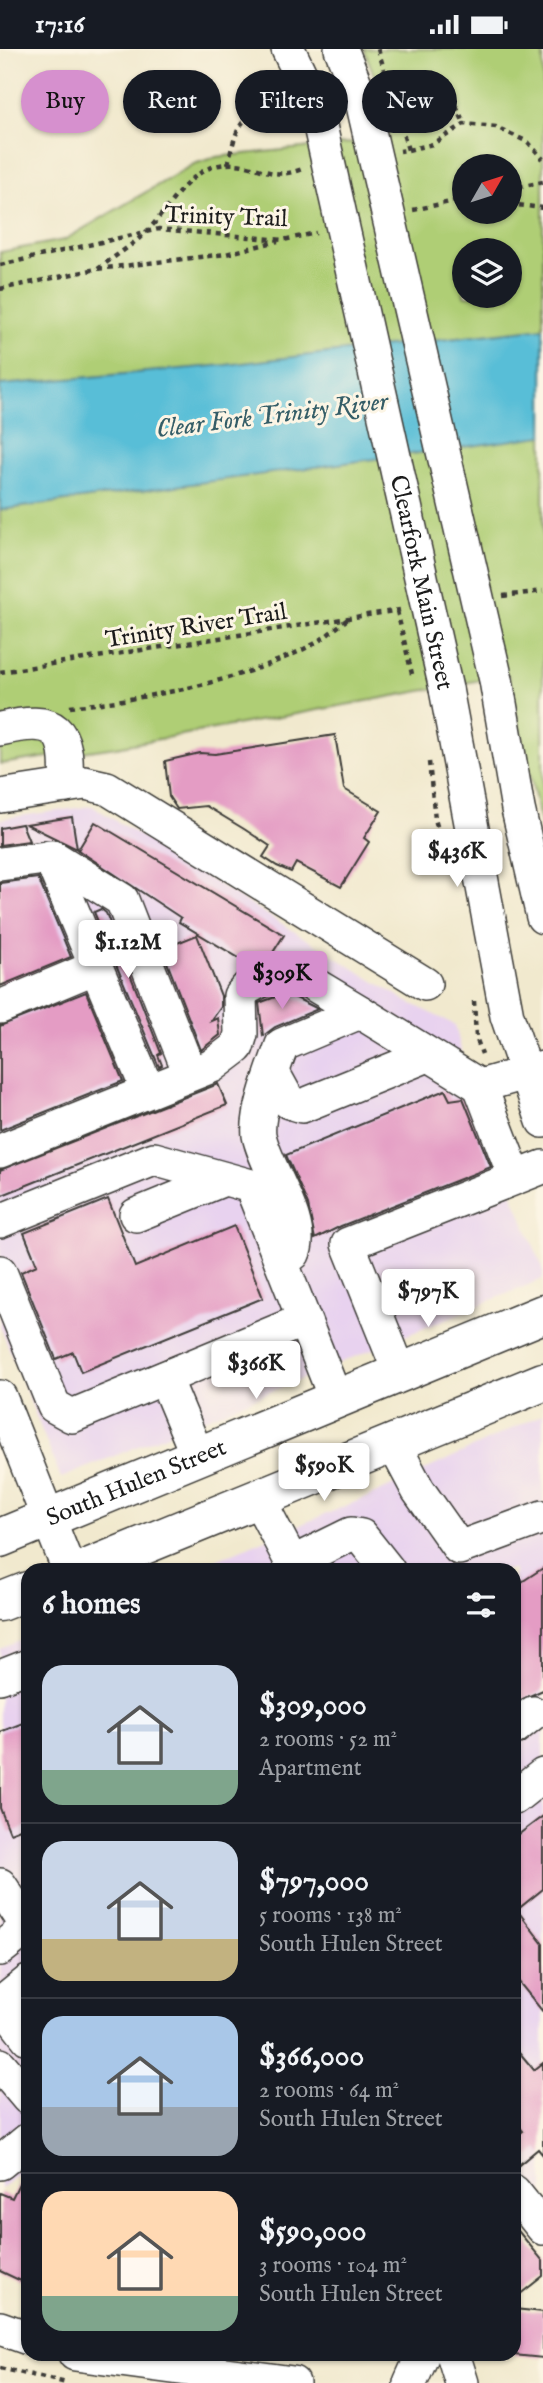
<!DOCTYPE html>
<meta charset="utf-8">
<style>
body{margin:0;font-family:"IM FELL English",serif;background:#242831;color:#f1f3f6;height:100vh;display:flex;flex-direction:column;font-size:26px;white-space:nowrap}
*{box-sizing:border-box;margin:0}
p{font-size:23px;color:#9ea1a6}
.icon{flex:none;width:38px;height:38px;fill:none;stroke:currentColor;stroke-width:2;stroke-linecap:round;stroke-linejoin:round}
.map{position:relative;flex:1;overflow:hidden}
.drawer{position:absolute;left:21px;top:1514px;width:500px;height:798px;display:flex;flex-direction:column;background:#171b24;border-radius:21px;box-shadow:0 2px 5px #0004}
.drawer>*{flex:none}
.banner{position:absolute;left:21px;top:21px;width:502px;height:63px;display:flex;gap:14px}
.needle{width:46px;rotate:51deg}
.buttons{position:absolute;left:452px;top:105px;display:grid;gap:14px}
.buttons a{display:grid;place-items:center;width:70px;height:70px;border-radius:50%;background:#171b24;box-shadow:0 2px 5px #0004;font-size:35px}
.price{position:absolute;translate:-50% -60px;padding:0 16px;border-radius:7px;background:#fff;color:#222;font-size:23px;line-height:46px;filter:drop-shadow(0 2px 4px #0008)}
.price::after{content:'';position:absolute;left:50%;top:42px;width:21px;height:16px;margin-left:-10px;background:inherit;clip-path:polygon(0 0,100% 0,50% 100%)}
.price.active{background:#d690ce;color:#111}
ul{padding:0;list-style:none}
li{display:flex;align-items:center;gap:21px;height:175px;padding:0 21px}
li+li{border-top:2px solid #363941}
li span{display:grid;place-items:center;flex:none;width:196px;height:140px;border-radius:21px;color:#555}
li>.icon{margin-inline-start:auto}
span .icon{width:84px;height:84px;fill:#fffc;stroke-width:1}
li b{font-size:30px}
h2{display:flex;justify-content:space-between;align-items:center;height:84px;padding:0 21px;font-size:30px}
.tag{padding:0 24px;border-radius:32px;background:#171b24;box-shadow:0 2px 5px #0004;font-size:24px;line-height:63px}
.tag.active{background:#d690ce;color:#111}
.status{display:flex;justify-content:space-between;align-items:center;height:49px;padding:0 35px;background:#171b24;direction:ltr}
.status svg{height:19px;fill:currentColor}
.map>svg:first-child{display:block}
.built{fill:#e8d2ef}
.green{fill:#afce75;stroke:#667548;stroke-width:2;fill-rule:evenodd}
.water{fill:#59bed7;stroke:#3a6d7a;stroke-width:2}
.building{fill:#e49cc4}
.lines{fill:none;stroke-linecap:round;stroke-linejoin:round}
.minor-casing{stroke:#3c3b37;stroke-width:36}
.major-casing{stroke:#3c3b37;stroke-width:41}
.path{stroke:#3c3b37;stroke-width:4.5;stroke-dasharray:5 5;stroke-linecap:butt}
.minor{stroke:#fff;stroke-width:33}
.major{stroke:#fff;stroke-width:38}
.minor-bridge-casing{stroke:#3c3b37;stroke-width:36;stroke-linecap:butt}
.minor-bridge{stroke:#fff;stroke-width:33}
.labels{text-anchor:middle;stroke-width:6;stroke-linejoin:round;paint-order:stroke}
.street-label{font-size:24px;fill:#1c1c1c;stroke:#fcf5e5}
.water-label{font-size:26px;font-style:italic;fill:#345d67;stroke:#fcf5e5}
</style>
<div class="status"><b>17:16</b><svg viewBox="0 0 49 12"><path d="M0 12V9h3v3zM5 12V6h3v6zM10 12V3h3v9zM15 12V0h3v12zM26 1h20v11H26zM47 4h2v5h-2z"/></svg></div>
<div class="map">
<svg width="543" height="2334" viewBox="0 0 543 2334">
<rect width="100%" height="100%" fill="#fcf5e5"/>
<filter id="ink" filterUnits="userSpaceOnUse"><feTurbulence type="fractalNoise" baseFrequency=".0143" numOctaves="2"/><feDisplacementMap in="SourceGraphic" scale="14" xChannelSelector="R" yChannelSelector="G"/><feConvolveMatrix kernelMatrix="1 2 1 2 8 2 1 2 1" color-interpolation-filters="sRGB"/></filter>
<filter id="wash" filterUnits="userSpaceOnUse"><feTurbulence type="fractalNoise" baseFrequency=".00686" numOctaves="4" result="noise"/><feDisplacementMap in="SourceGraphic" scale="28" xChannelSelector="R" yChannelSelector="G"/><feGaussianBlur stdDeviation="1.57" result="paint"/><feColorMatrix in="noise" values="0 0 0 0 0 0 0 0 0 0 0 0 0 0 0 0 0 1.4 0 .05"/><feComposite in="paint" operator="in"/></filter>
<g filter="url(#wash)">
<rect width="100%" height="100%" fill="#f1e9ce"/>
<g class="built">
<polygon points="92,757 406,952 455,976 475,1057 543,1219 543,1230 61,1429 0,1277 0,770"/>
<polygon points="543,1365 543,2189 514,2155 514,1521 192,1521 379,1443"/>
<polygon points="28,1589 28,2118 0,2140 0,1600"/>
</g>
<path class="green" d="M364 0H543V784L508 626 116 698 0 715V203L64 191 194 115 216 108 389 90 376 31ZM464 117H509V163H464ZM464 201H509V247H464Z"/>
<polygon class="water" points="543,279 543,387 0,461 0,336 225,316"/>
<g id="blocks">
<g class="building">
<polygon points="335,686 344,740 381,762 364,789 369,793 341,838 296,814 291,823 277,817 263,808 270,797 244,780 206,757 177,760 169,748 165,712 200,704 215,705"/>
<polygon points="72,768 77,800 26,775"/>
<polygon points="95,773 284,886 270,908 252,912 249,915 179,873 181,869 78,801"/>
<polygon points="22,775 29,792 0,796 0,779"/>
<polygon points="38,829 71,908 0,937 0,834"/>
<polygon points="101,860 106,864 161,1004 158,1006 162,1016 159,1018 94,863"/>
<polygon points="197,886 221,947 221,958 211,972 218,969 220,986 201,1001 162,900"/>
<polygon points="86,943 123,1032 0,1081 0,977"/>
<polygon points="286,944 318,960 275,978 263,987 259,954"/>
<polygon points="218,1035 227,1056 0,1147 0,1121"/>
<polygon points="445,1041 450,1051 463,1049 491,1118 341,1177 315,1190 308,1156 286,1106"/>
<polygon points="108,1150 135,1218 234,1177 263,1249 81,1323 73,1303 56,1310 21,1223 37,1216 24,1184"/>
<polygon points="543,1519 543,1641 514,1654 514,1538"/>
<polygon points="28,1672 28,1777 10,1784 0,1759 0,1683"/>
<polygon points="543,1767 543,1840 517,1861 543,1895 543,1963 514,1927 514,1789"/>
<polygon points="514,1997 534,2021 543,2014 543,2106 538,2100 514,2120 514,2089 523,2082 514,2071"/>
<polygon points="28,2116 28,2230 23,2228 21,2232 0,2222 0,2144 12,2149"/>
<polygon points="514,2177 543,2212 543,2227 514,2250"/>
<polygon points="514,2260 543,2263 543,2309 514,2306"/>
</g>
</g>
</g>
<g filter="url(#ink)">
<use href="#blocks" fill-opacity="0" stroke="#3c3b37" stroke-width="2"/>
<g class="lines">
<defs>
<g id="minor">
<polyline points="288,0 316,59"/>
<polyline points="341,0 362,52"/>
<polyline points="496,631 518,760 543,868"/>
<polyline points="446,640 507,967 543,1072"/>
<path d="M0 680C57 667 69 679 66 737"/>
<polyline points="0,747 85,734 107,739 425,935"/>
<polyline points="50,808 148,1042"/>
<polyline points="0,815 53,808 122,851 190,1025"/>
<polyline points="0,958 96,918"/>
<polyline points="273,1024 289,1053 302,1057 428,1006"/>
<polyline points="480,1037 515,1128"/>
<polyline points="0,1102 212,1017 237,998 241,985 240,947 247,939 268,928 286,924 300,927 360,963"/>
<polyline points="136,1166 224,1130"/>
<polyline points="0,1172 154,1110 251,1137 336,1351"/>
<path d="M281 1212 293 1205C308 1175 265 1119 259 1086 256 1063 274 1019 282 996L360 963 480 1037 543 1019"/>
<polyline points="0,1223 54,1357 72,1367 304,1271"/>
<polyline points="400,1324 348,1195 543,1118"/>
<polyline points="165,1329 198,1408"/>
<polyline points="0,1348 69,1521"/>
<polyline points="393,1394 418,1441 459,1499 543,1468"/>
<polyline points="258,1449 292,1514 351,1485 361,1487 388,1521"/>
<polyline points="0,1628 28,1617"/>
<polyline points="514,1679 533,1664"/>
<polyline points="514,1749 543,1726"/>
<polyline points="0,1836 28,1878 0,1900"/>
<polyline points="0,1953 28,1989"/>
<polyline points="1,1955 28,1933"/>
<polyline points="0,2016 28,2049"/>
<polyline points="0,2114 28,2091"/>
<polyline points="514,2143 543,2179"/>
<polyline points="0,2279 28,2289"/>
<polyline points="75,2305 293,2334"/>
<polyline points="453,2305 462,2334"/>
<polyline points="410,2334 423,2305"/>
</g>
<g id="major">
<path id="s1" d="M0 1489 543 1265"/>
<polyline points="83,1521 543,1333"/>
<polyline points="0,1553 28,1542"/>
</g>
</defs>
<use href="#minor" class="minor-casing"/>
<use href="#major" class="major-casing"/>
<g class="path">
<polyline points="378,0 408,101 400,102"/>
<path d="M387 30C432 29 447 30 464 75"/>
<polyline points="408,101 433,95 464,75 496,78 528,93 543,110"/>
<path d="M228 115C238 71 241 67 283 51"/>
<polyline points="509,140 543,133"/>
<polyline points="509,155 543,159"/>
<polyline points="413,161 464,150"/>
<polyline points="0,216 159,180 283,191 316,184"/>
<path d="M98 220C113 208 132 197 146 183 170 160 188 117 227 115 256 113 270 133 302 120"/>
<polyline points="0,240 97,220 226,205 278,192"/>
<polyline points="503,547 543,542"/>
<polyline points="397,562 412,625"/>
<polyline points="0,623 400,561"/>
<path d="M70 658C153 648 239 634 314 595 326 588 337 578 349 569"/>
<polyline points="429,713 435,770 450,824"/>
<polyline points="474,952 476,988 482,1005"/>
<polyline points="0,2319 67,2334"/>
</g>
<use href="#minor" class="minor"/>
<use href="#major" class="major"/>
<defs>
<g id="minor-bridge">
<polyline points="362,52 496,631"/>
<path id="s2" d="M316 59 446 640"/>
</g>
</defs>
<use href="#minor-bridge" class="minor-bridge-casing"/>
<use href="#minor-bridge" class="minor-bridge"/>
</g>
</g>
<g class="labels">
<g class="street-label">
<text transform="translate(226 167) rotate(2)" y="8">Trinity Trail</text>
<text dy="8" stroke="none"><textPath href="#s2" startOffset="486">Clearfork Main Street</textPath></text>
<text transform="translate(196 576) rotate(-9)" y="8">Trinity River Trail</text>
<text dy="8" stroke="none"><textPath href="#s1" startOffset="147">South Hulen Street</textPath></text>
</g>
<g class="water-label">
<text transform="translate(272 365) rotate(-7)" y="9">Clear Fork Trinity River</text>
</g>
</g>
</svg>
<div class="buttons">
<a><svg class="needle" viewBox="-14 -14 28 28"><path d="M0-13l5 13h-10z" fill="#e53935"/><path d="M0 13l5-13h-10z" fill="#9ea1a6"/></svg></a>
<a><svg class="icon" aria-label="layers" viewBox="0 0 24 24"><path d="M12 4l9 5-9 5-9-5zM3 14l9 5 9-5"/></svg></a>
</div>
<b class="price" style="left:457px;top:840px">$436K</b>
<b class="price" style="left:128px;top:931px">$1.12M</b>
<b class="price active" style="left:282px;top:962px">$309K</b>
<b class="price" style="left:428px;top:1280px">$797K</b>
<b class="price" style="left:256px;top:1352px">$366K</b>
<b class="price" style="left:324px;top:1454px">$590K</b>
<div class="banner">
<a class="tag active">Buy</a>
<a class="tag">Rent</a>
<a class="tag">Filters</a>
<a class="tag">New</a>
</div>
<section class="drawer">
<h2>6 homes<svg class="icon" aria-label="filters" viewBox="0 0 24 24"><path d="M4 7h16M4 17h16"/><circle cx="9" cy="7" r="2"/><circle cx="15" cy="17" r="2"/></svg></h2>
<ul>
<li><span style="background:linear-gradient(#c9d6e8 75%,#7fa58c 0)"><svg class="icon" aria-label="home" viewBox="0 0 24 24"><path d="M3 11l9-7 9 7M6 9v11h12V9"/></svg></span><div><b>$309,000</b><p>2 rooms · 52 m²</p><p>Apartment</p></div></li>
<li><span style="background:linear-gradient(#c9d6e8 70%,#c2b280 0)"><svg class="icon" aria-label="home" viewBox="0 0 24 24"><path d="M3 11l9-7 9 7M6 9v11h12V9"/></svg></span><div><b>$797,000</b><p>5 rooms · 138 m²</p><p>South Hulen Street</p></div></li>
<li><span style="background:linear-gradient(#a9c7e8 65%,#9aa5b1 0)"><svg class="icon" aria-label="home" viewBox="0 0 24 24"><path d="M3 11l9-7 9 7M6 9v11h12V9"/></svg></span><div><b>$366,000</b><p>2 rooms · 64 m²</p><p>South Hulen Street</p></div></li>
<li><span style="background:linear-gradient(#ffd9b3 75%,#7fa58c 0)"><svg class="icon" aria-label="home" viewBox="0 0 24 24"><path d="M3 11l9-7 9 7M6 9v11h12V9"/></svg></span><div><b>$590,000</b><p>3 rooms · 104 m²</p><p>South Hulen Street</p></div></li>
</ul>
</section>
</div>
